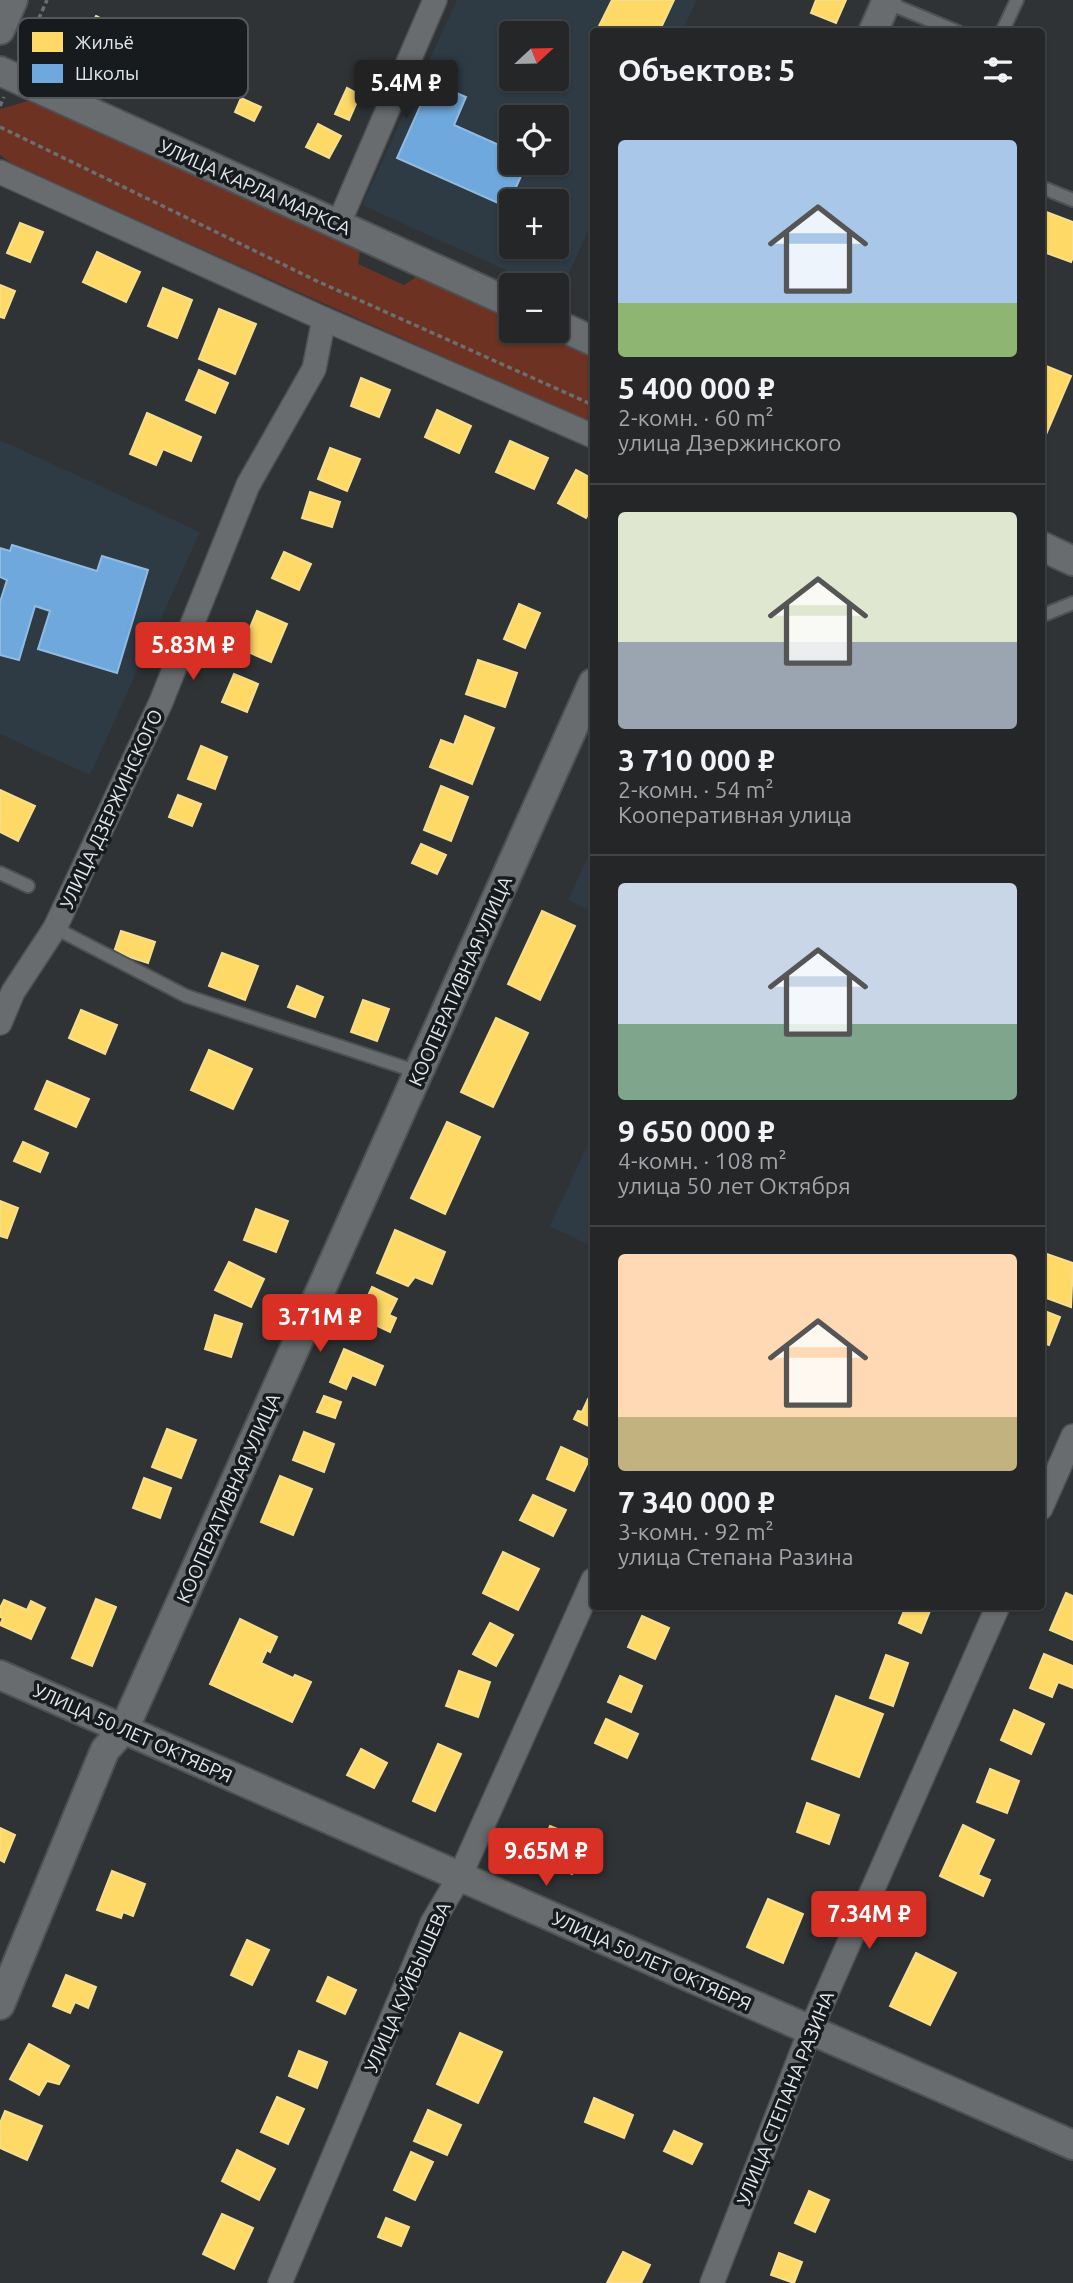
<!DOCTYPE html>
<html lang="ru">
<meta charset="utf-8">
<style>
body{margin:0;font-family:Ubuntu,sans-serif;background:#2c2e30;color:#f1f3f6;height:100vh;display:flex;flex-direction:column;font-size:26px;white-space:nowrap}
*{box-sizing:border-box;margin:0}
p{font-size:23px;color:#a3a5a8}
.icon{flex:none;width:38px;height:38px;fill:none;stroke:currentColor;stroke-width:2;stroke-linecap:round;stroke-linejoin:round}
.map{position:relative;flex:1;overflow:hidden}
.side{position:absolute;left:590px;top:28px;width:455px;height:1582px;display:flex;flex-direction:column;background:#242628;border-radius:7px;box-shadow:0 2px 5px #0004,0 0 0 2px #414345}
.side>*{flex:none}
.needle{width:46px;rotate:68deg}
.controls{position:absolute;left:499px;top:21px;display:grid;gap:14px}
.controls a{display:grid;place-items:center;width:70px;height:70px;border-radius:7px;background:#242628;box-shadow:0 2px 5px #0004,0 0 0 2px #414345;font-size:35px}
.price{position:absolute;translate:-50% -60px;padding:0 16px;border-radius:7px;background:#d93025;color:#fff;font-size:23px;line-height:46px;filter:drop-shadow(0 2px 4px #0008)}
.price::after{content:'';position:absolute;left:50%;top:42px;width:21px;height:16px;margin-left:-10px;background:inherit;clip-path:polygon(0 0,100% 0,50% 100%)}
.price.on{background:#222;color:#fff}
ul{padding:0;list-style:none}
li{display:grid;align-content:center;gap:14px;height:371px;padding:0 28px}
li+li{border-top:2px solid #414345}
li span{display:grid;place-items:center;height:217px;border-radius:7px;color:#555}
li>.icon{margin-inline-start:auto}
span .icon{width:126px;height:126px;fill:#fffc;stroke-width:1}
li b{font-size:30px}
h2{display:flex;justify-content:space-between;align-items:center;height:84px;padding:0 28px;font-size:30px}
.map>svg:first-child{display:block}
.built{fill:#2e3a44;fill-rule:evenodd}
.green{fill:#6d3221}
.homes{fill:#ffd966;stroke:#f7de8e;stroke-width:2}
.schools{fill:#6fa8dc;stroke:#92bbe1;stroke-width:2}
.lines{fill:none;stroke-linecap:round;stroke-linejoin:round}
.service-casing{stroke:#4d5153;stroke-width:16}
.minor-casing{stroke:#4d5153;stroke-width:26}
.tertiary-casing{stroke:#4d5153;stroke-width:32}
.path{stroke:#6c6e71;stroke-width:3.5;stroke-dasharray:5 3.5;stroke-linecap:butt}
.service{stroke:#696c6f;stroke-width:12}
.minor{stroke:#696c6f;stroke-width:23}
.tertiary{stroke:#696c6f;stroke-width:28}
.labels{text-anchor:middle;stroke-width:7;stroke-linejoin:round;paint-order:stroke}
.street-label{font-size:19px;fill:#e3e8ec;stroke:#171b1e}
.key{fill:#171b1e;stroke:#54585c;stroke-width:2}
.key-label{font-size:19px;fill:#e3e8ec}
</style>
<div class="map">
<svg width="1073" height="2283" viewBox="0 0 1073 2283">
<rect width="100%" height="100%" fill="#303336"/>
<g class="built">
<path d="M457 0H697L682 31 593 32V221L559 294 557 293 556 285H539L362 205ZM511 33H556V79H511ZM511 117H556V163H511ZM511 201H556V247H511Z"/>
<polygon points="0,440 200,532 90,775 0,734"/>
<polygon points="593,846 593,912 568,900"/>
<polygon points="593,1133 593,1247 550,1226"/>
</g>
<polygon class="green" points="28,101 361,244 358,264 404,285 422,273 511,313 511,331 549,331 593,351 593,424 12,164 0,155 0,109"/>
<g class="homes">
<polygon points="612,0 674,0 659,32 596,32"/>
<polygon points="816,0 846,0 836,23 811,13"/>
<polygon points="96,16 129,33 114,60 82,43"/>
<polygon points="347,88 360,95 349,120 335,114"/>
<polygon points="241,98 261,107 254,121 235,112"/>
<polygon points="318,124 341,136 329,158 306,147"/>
<polygon points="1041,210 1073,222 1073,257 1071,262 1041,251"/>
<polygon points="20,223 43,232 30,262 7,253"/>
<polygon points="97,252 140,272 126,302 83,282"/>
<polygon points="0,285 15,291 4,318 0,317"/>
<polygon points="163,288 192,300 177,338 148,326"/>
<polygon points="219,309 256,324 235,374 199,359"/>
<polygon points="1041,364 1071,376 1041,446"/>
<polygon points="199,370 228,383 215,413 186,400"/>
<polygon points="361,378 390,390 379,417 351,406"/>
<polygon points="437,410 471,426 459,453 425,437"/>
<polygon points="147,413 201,437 191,461 163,449 156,465 130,454"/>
<polygon points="510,441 548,458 534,489 496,472"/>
<polygon points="330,448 360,459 347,491 318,479"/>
<polygon points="576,470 593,479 593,505 586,518 558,503"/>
<polygon points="310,492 340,502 332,527 302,518"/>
<polygon points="284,552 311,564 299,590 272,578"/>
<polygon points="519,604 540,613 525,648 504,639"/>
<polygon points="257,611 287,624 271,662 241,649"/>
<polygon points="478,660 517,673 505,707 466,694"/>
<polygon points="234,674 258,684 247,712 222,702"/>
<polygon points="465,716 494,728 472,784 430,767 441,740 454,745"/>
<polygon points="201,746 227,757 215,789 188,779"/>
<polygon points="441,786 468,797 451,841 424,830"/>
<polygon points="0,790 35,806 18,841 0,832"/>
<polygon points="178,795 201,804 192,826 169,817"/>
<polygon points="421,844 446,855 437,874 412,863"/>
<polygon points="542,911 575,926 540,1000 508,984"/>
<polygon points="121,931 155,942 148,963 114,952"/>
<polygon points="222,953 258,966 245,1000 209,986"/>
<polygon points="297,986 323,997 315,1017 288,1007"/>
<polygon points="363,1000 389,1009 377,1041 351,1032"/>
<polygon points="81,1010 117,1025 105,1054 69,1038"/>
<polygon points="496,1018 528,1033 493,1107 461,1092"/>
<polygon points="209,1050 252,1069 233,1109 191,1090"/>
<polygon points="47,1081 89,1099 76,1127 35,1109"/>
<polygon points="447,1122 480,1137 445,1214 411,1198"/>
<polygon points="23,1142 48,1153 40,1172 14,1161"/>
<polygon points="0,1201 18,1208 7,1238 0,1236"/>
<polygon points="256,1209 288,1221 276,1252 244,1240"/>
<polygon points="395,1230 445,1252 432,1284 415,1277 408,1286 377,1273"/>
<polygon points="1041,1252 1073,1263 1071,1307 1041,1296"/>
<polygon points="229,1262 264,1279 251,1307 215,1290"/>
<polygon points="372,1287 397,1299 389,1315 396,1318 390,1332 358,1317"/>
<polygon points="1042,1310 1060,1317 1049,1345 1041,1342"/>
<polygon points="215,1315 242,1324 231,1357 205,1349"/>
<polygon points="344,1349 383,1366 375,1385 352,1375 346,1389 330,1382"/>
<polygon points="324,1396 341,1402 335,1418 317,1412"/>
<polygon points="588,1399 593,1401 593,1421 591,1420 589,1426 574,1419 578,1411 582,1412"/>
<polygon points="167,1429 196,1440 181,1478 152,1467"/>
<polygon points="304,1432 334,1444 324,1472 293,1460"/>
<polygon points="561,1447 589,1460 574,1491 547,1479"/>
<polygon points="280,1476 312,1489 293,1535 261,1522"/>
<polygon points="144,1478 171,1488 160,1518 133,1508"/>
<polygon points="533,1495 566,1510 553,1536 520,1520"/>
<polygon points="503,1552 539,1569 518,1610 483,1593"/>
<polygon points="1066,1593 1073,1596 1073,1640 1050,1630"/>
<polygon points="96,1599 116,1607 92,1666 72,1658"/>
<polygon points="4,1600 27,1610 31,1601 45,1608 31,1639 0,1625 3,1618 0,1617 0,1608"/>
<polygon points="906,1606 932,1606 921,1633 899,1623"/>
<polygon points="642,1616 669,1628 655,1659 628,1647"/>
<polygon points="240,1619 277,1637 270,1652 267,1650 261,1663 293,1678 295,1675 311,1682 292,1722 210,1684"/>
<polygon points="490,1623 513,1635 496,1666 473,1654"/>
<polygon points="1044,1654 1073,1666 1073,1688 1058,1682 1052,1697 1030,1688"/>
<polygon points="886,1655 908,1663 893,1706 870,1698"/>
<polygon points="459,1671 490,1682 478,1717 446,1706"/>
<polygon points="620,1676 642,1686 631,1712 608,1702"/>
<polygon points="836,1696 883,1714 859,1777 812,1759"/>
<polygon points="1014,1710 1044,1724 1031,1754 1001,1740"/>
<polygon points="606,1719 638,1734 627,1758 595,1743"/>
<polygon points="438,1744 461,1754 435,1811 413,1801"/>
<polygon points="361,1749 387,1763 374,1788 347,1775"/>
<polygon points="990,1769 1019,1781 1007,1813 977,1802"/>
<polygon points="807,1803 839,1815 829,1844 797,1832"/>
<polygon points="963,1825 994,1840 978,1875 990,1880 983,1896 940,1876"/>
<polygon points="550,1826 575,1836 571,1845 582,1849 572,1874 536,1860"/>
<polygon points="0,1828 15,1835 4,1862 0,1860"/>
<polygon points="112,1871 145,1884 133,1916 123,1912 121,1918 97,1910"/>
<polygon points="768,1899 803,1914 783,1963 747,1947"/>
<polygon points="247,1940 269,1950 252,1985 231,1975"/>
<polygon points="916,1953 956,1973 930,2025 890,2006"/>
<polygon points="66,1975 96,1987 88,2008 75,2002 70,2013 53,2006"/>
<polygon points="328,1977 356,1990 345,2014 317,2001"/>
<polygon points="460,2033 502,2052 478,2103 437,2084"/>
<polygon points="29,2044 69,2066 59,2084 47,2081 39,2095 10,2079"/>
<polygon points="299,2051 327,2062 317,2088 289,2076"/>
<polygon points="277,2097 304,2109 288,2144 261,2132"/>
<polygon points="594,2098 633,2115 624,2138 585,2122"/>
<polygon points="428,2110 461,2125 447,2155 414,2141"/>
<polygon points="5,2111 42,2126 27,2160 0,2148 0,2123"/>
<polygon points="674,2131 702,2144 692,2164 664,2151"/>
<polygon points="237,2150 275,2169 259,2200 222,2181"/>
<polygon points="411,2152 433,2162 415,2200 394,2190"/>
<polygon points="809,2191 829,2200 815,2232 795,2223"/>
<polygon points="222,2214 253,2228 234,2269 203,2254"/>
<polygon points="386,2218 409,2227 401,2246 378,2237"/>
<polygon points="623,2252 650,2265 641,2283 607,2283"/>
<polygon points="779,2253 802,2262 794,2283 771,2275"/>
</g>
<g class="schools">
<polygon points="431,82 466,97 454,125 501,146 511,123 511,163 527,163 507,207 397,158"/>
<polygon points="12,545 97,571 102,556 148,570 117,673 38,649 50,611 35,606 19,660 0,655 0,602 7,580 0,577 0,548 10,551"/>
</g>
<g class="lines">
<defs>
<g id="service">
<polyline points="886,2 958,32"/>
<polyline points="1002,32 1017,0"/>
<polyline points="1041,187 1073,200"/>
<polyline points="1041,616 1073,603"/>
<polyline points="0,873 28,886"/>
<polyline points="55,928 186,996 418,1072"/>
</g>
<g id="minor">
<polyline points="0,172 324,319 593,436"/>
<polyline points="338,225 435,0"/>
<polyline points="0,1023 13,992 55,928 161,702 248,485 314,369 324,319"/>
<polyline points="1041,1508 1073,1436"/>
<polyline points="280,2283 432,1923 460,1876 593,1580"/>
<polyline points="712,2283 810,2031 998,1606"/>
</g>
<g id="tertiary">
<polyline points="0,30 13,0"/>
<polyline points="873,32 887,0"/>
<polyline points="0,71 511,303"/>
<polyline points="556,324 593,341"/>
<polyline points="1041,546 1073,561"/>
<polyline points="0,1675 1073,2145"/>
<polyline points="0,2005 105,1750 124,1729 593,683"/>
</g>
</defs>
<use href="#service" class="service-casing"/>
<use href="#minor" class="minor-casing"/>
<use href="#tertiary" class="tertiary-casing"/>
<g class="path">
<polyline points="25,50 47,0"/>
<polyline points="0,106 4,97"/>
<polyline points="0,127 319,282 593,405"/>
</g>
<use href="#service" class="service"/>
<use href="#minor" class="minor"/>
<use href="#tertiary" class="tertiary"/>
</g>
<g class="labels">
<g class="street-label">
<text transform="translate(255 187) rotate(24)" y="7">УЛИЦА КАРЛА МАРКСА</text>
<text transform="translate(111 809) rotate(-65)" y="7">УЛИЦА ДЗЕРЖИНСКОГО</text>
<text transform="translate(460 981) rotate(-66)" y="7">КООПЕРАТИВНАЯ УЛИЦА</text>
<text transform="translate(228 1498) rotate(-66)" y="7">КООПЕРАТИВНАЯ УЛИЦА</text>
<text transform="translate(133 1733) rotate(24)" y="7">УЛИЦА 50 ЛЕТ ОКТЯБРЯ</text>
<text transform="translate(652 1961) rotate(24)" y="7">УЛИЦА 50 ЛЕТ ОКТЯБРЯ</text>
<text transform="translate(407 1987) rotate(-66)" y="7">УЛИЦА КУЙБЫШЕВА</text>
<text transform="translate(785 2098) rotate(-68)" y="7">УЛИЦА СТЕПАНА РАЗИНА</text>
</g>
</g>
<rect x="18" y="18" width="230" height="80" rx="10" class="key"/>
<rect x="32" y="32" width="31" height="20" fill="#ffd966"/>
<rect x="32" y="64" width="31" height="19" fill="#6fa8dc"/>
<g class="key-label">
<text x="75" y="49">Жильё</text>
<text x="75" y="80">Школы</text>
</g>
</svg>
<div class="controls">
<a><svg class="needle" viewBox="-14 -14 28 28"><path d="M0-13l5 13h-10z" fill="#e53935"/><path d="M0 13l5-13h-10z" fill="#a3a5a8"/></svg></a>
<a><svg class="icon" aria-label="locate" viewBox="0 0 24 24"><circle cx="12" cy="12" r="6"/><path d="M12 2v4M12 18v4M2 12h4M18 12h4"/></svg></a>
<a>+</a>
<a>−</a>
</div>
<b class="price on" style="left:406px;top:120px">5.4M ₽</b>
<b class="price" style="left:193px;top:682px">5.83M ₽</b>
<b class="price" style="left:320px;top:1354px">3.71M ₽</b>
<b class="price" style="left:546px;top:1888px">9.65M ₽</b>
<b class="price" style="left:869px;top:1951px">7.34M ₽</b>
<section class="side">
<h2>Объектов: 5<svg class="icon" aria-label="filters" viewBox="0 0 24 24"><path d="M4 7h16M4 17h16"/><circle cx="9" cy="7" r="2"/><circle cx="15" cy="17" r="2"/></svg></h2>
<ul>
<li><span style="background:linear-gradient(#a9c7e8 75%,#8fb573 0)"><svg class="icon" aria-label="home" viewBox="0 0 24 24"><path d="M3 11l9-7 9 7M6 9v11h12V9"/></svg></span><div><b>5 400 000 ₽</b><p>2-комн. · 60 m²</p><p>улица Дзержинского</p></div></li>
<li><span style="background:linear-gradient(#dfe7d0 60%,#9aa5b1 0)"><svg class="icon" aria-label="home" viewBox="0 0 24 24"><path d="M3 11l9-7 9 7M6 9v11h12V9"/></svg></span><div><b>3 710 000 ₽</b><p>2-комн. · 54 m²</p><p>Кооперативная улица</p></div></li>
<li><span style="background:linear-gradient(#c9d6e8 65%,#7fa58c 0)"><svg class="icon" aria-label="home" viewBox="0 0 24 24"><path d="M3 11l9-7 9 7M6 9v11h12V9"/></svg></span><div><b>9 650 000 ₽</b><p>4-комн. · 108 m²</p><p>улица 50 лет Октября</p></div></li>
<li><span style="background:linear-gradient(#ffd9b3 75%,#c2b280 0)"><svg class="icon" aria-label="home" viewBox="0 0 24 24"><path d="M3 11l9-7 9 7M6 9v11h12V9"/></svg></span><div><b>7 340 000 ₽</b><p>3-комн. · 92 m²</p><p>улица Степана Разина</p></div></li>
</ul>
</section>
</div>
